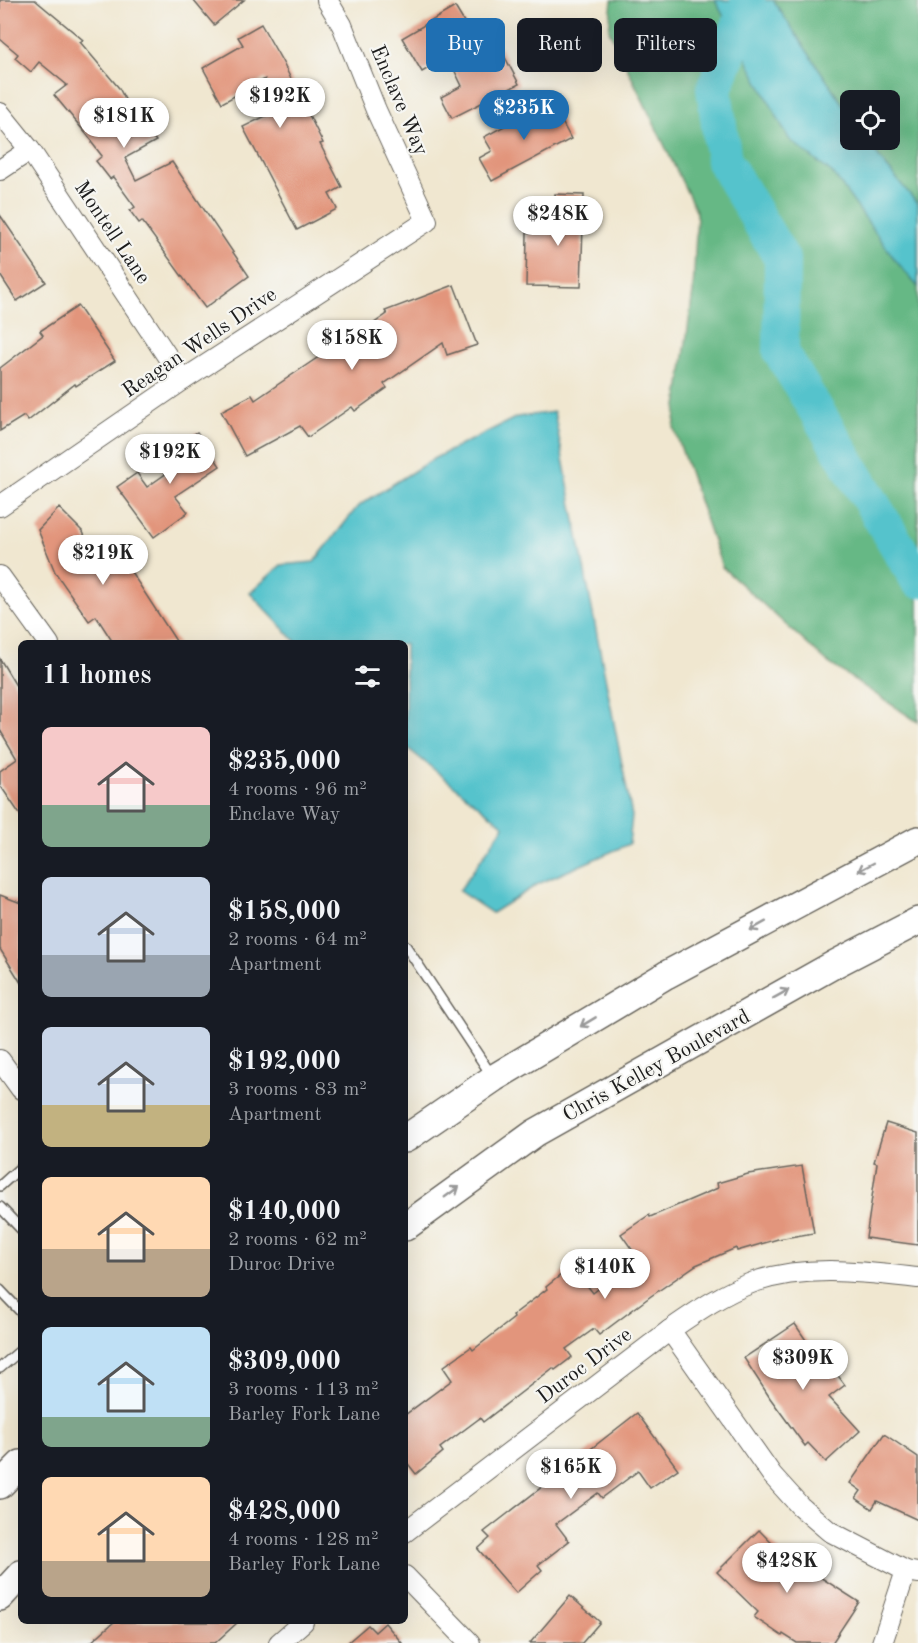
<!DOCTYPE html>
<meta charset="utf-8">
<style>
body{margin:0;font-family:"Old Standard TT",serif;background:#242831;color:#f1f3f6;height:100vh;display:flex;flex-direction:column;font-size:22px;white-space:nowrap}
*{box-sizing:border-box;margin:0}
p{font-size:20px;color:#9ea1a6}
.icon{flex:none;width:33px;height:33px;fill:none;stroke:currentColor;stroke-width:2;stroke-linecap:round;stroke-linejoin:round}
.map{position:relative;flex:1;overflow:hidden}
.drawer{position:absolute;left:18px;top:640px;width:390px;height:984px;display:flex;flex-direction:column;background:#171b24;border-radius:9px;box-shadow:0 6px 24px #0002}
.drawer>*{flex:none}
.guide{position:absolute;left:426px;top:18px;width:402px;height:54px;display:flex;gap:12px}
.fabs{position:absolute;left:840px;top:90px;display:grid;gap:12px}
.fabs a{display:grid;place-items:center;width:60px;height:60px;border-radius:9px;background:#171b24;box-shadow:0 6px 24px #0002;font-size:30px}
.price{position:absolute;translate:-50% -51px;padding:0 14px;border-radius:21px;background:#fff;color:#222;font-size:20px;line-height:39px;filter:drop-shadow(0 2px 3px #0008)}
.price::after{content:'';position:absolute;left:50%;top:36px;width:18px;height:14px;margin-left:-9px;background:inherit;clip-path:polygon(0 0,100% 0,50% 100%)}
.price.selected{background:#1f6fb2;color:#fff}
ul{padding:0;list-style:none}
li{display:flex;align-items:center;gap:18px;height:150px;padding:0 24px}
li span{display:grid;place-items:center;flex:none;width:168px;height:120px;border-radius:9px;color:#555}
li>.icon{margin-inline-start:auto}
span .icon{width:72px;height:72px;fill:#fffc;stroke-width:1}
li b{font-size:26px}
h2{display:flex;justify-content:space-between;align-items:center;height:72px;padding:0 24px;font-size:26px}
.pill{padding:0 21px;border-radius:9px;background:#171b24;box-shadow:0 6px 24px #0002;font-size:21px;line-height:54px}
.pill.selected{background:#1f6fb2;color:#fff}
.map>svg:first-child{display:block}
.forest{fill:#66b885;stroke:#416a50;stroke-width:1.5;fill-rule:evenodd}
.water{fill:#55c3cc;stroke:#387074;stroke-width:1.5}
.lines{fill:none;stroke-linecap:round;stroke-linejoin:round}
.river{stroke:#55c3cc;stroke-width:36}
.building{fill:#e2957b}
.service-casing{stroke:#66635b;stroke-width:12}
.minor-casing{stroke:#66635b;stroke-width:22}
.secondary-casing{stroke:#66635b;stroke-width:30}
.service{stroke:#fff;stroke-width:9}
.minor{stroke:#fff;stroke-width:20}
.secondary{stroke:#fff;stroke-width:27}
.oneway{stroke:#999}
.labels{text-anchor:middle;stroke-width:4.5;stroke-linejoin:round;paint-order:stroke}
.street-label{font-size:21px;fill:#1c1c1c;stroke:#f6f6f2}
</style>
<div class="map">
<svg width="918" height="1643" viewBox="0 0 918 1643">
<rect width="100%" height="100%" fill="#f6f6f2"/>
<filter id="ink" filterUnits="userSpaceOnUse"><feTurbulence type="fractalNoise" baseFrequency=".0167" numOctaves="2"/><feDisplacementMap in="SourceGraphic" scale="12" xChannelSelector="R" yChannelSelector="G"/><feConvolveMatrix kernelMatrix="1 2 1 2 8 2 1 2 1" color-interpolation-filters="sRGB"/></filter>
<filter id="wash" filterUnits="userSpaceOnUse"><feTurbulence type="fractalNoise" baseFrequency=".008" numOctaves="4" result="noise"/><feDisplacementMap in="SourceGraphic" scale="24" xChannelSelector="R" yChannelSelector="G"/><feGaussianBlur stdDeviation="1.35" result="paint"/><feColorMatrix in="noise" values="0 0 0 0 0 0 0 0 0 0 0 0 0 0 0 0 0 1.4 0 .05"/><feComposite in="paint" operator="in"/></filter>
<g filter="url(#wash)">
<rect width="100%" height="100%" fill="#f0e7d0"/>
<path class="forest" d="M612 0H918V722L827 662 722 567 674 428 693 292 697 213 609 30ZM850 100H890V140H850Z"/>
<g class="water">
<polygon points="715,0 773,0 850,115 850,140 867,140 881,160 918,204 918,287 896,261 834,175 789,139"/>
<polygon points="554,412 632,816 629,844 538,884 492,913 459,891 504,826 405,746 405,644 297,643 250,593 281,565 314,562 358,506 433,459 517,417"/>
</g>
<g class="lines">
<polyline class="river" points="748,4 714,89 724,161 782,259 781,352 918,580"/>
</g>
<g id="blocks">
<g class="building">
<polygon points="0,0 35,0 83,40 80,42 119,88 130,109 132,108 156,141 125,158 136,180 172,162 249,276 205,308 142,221 139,223 130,211 135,207 113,177 110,179 96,161 102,156 92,143 93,142 54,95 67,85 39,62 31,72 15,58 18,54 0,39"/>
<polygon points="193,0 244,0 214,25"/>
<polygon points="455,7 481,50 497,42 519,84 452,118 441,97 462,86 448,57 422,72 402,38"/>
<polygon points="261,24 282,61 323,143 320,144 342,187 329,194 337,209 297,230 243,127 280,109 265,79 222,103 203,68 243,45 238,37"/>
<polygon points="551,101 571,139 492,181 479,158 492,151 484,137"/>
<polygon points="555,194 584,195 581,287 526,286 527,233 554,234"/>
<polygon points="0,215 46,282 17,301 0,275"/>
<polygon points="454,285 477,345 447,355 443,343 384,384 387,388 355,411 352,407 308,437 300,426 245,456 221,411 252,395 255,400 351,335 353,338 387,314 385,311"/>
<polygon points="78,306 115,361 76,386 75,384 28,421 24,416 0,431 0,368 43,335 40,331"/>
<polygon points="197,432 220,466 175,496 188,512 154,537 117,487 137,473 147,487 174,468 165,454"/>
<polygon points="59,508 83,532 97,565 117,550 178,644 114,644 96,616 89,621 55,572 38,530"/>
<polygon points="0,659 21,694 21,816 0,785 0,771 17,759 0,730"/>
<polygon points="0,895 21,903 21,983 0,949"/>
<polygon points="886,1123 918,1133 918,1245 866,1238 877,1163 874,1162"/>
<polygon points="802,1166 814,1233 778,1239 737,1251 736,1248 696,1265 651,1296 599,1335 594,1329 566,1349 572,1357 555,1370 553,1368 483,1422 480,1418 440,1448 443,1452 416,1474 405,1460 405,1415 452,1380 443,1367 471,1347 473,1350 514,1318 513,1315 547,1289 546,1287 572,1266 593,1293 638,1258 621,1234 649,1215 650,1217 718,1188 717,1183 748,1174"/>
<polygon points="795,1324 820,1361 825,1358 845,1385 829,1397 860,1431 826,1462 808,1443 805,1446 770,1398 744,1358"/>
<polygon points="637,1413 678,1469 650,1488 638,1471 602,1498 598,1493 556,1524 569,1541 538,1565 542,1570 516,1593 478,1549 490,1538 484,1532"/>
<polygon points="884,1434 918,1457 918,1520 877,1501 872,1509 856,1498 861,1491 850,1483"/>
<polygon points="759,1530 802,1574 806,1568 859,1602 832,1643 797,1643 783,1634 782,1636 754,1617 758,1612 717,1572"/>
<polygon points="570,1596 600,1622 582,1643 530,1643"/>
<polygon points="114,1622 238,1622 215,1643 90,1643"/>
<polygon points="385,1623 402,1643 347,1643 368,1625 375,1632"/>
</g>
</g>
</g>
<g filter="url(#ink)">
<use href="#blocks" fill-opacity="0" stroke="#66635b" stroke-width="1.5"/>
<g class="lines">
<defs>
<g id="service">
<polyline points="405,945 492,1076"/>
<polyline points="0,1186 21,1167"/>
<polyline points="0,1207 21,1229"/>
<polyline points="0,1290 21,1312"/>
<polyline points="0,1368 21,1350"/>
</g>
<g id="minor">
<polyline points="0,113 30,150 183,380"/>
<polyline points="0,170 30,150"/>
<polyline points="0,506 183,380 427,221 376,110 342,25 327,0"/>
<polyline points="0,576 49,644"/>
<polyline points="0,1060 21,1089"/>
<polyline points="670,1330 772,1475 800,1506 829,1531 906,1571 918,1573"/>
<path d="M405 1532 670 1330C696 1312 723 1293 754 1282 807 1264 864 1272 918 1278"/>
<polyline points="405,1576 470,1643"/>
<polyline points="279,1643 303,1622"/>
<polyline points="882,1643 906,1571"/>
</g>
<g id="secondary">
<polyline points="405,1139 494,1078 666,975 918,840"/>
<polyline points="405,1227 535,1133 835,964 918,921"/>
<polyline points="0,1485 21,1464"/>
<polyline points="0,1597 21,1574"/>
</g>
</defs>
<use href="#service" class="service-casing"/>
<use href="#minor" class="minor-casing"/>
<use href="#secondary" class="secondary-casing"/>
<use href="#service" class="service"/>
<use href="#minor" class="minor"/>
<use href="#secondary" class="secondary"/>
</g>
<defs><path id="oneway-shaft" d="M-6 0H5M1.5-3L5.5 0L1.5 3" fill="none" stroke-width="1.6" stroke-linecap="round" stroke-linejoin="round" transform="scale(1.5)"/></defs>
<g class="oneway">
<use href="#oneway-shaft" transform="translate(866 867) rotate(152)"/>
<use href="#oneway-shaft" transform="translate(758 926) rotate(151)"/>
<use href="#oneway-shaft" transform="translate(781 994) rotate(-29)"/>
<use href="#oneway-shaft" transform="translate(588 1022) rotate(149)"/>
<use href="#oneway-shaft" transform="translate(452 1192) rotate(-36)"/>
</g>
</g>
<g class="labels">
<g class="street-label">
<text transform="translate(400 100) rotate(67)" y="7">Enclave Way</text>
<text transform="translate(113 232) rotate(56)" y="7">Montell Lane</text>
<text transform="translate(199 342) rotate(-34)" y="7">Reagan Wells Drive</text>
<text transform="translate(656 1065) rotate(-29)" y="7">Chris Kelley Boulevard</text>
<text transform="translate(584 1365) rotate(-37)" y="7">Duroc Drive</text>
</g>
</g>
</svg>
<div class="fabs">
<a><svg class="icon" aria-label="locate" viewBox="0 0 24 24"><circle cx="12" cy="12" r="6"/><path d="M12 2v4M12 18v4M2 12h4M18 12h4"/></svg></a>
</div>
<b class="price" style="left:280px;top:129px">$192K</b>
<b class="price selected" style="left:524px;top:141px">$235K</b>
<b class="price" style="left:124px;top:149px">$181K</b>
<b class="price" style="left:558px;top:247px">$248K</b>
<b class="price" style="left:352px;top:371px">$158K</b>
<b class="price" style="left:170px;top:485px">$192K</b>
<b class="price" style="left:103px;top:586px">$219K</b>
<b class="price" style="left:605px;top:1300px">$140K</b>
<b class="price" style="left:803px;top:1391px">$309K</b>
<b class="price" style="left:571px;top:1500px">$165K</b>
<b class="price" style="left:787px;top:1594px">$428K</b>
<div class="guide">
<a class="pill selected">Buy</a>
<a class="pill">Rent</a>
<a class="pill">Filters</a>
</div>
<section class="drawer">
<h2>11 homes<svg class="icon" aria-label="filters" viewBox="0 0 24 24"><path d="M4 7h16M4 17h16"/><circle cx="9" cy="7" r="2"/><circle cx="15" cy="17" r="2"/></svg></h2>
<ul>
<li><span style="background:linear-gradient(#f6c9c9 65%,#7fa58c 0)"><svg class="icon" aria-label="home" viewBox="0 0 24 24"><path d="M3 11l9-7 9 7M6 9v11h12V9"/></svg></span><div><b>$235,000</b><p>4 rooms · 96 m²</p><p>Enclave Way</p></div></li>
<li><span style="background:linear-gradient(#c9d6e8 65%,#9aa5b1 0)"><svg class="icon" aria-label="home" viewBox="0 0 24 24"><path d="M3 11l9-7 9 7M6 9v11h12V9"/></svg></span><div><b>$158,000</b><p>2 rooms · 64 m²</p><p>Apartment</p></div></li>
<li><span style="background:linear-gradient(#c9d6e8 65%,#c2b280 0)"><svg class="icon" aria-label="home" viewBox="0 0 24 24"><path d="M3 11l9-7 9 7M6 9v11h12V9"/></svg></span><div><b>$192,000</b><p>3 rooms · 83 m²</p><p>Apartment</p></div></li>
<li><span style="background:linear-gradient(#ffd9b3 60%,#b9a48a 0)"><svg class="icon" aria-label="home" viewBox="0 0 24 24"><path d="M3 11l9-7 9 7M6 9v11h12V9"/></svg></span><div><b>$140,000</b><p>2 rooms · 62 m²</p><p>Duroc Drive</p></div></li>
<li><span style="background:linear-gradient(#bfe0f5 75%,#7fa58c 0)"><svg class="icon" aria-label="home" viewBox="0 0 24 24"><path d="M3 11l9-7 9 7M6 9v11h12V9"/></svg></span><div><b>$309,000</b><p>3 rooms · 113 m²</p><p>Barley Fork Lane</p></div></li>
<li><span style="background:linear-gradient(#ffd9b3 70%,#b9a48a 0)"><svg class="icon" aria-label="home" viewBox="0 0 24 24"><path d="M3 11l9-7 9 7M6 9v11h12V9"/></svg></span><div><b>$428,000</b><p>4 rooms · 128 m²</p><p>Barley Fork Lane</p></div></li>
</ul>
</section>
</div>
